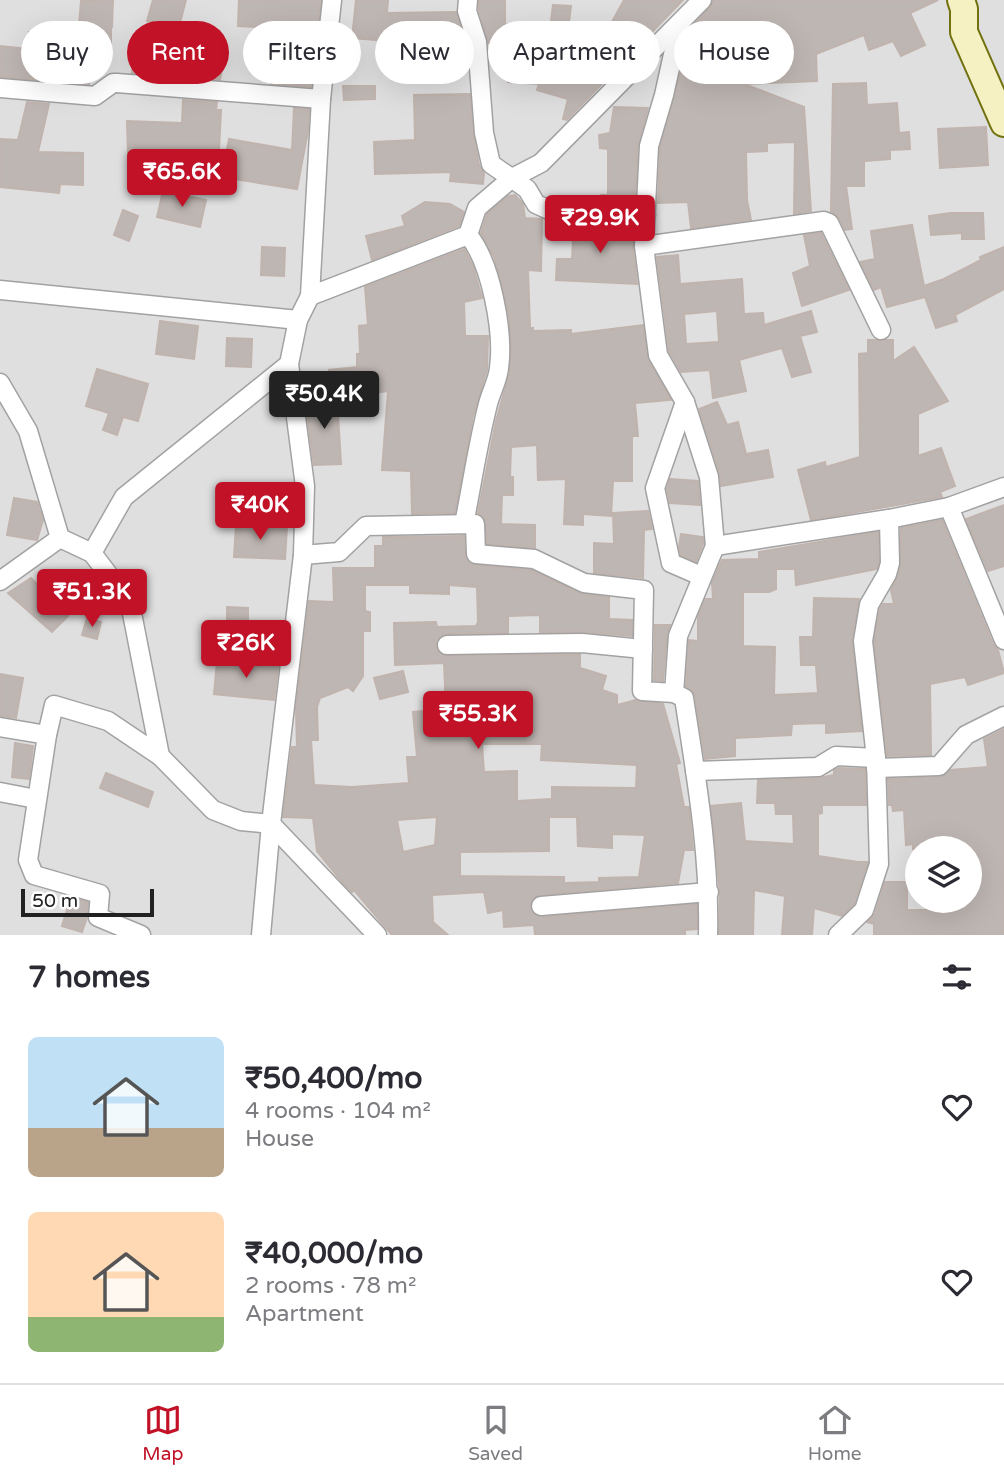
<!DOCTYPE html>
<meta charset="utf-8">
<style>
body{margin:0;font-family:"Varela Round",sans-serif;background:#f2f2f3;color:#2b2b33;height:100vh;display:flex;flex-direction:column;font-size:26px;white-space:nowrap}
*{box-sizing:border-box;margin:0}
p{font-size:23px;color:#7c7c81}
.icon{flex:none;width:38px;height:38px;fill:none;stroke:currentColor;stroke-width:2;stroke-linecap:round;stroke-linejoin:round}
.map{position:relative;height:935px;overflow:hidden}
.panel{display:flex;flex-direction:column;background:#fff;flex:1}
.panel>*{flex:none}
.top-card{position:absolute;left:21px;top:21px;width:962px;height:63px;display:flex;gap:14px}
.controls{position:absolute;left:905px;top:836px;display:grid;gap:14px}
.controls a{display:grid;place-items:center;width:77px;height:77px;border-radius:50%;background:#fff;box-shadow:0 7px 28px #0002;font-size:35px}
.scale{position:absolute;left:21px;bottom:18px;width:133px;box-sizing:border-box;padding-left:7px;border:4px solid #212121;border-top:0;font-size:19px;line-height:24px;white-space:nowrap;color:#212121;-webkit-text-stroke:5px #fff;paint-order:stroke}
.price{position:absolute;translate:-50% -60px;padding:0 16px;border-radius:7px;background:#c11227;color:#fff;font-size:23px;line-height:46px;filter:drop-shadow(0 2px 4px #0008)}
.price::after{content:'';position:absolute;left:50%;top:42px;width:21px;height:16px;margin-left:-10px;background:inherit;clip-path:polygon(0 0,100% 0,50% 100%)}
.price.active{background:#222;color:#fff}
ul{padding:0;list-style:none}
li{display:flex;align-items:center;gap:21px;height:175px;padding:0 28px}
li span{display:grid;place-items:center;flex:none;width:196px;height:140px;border-radius:10px;color:#555}
li>.icon{margin-inline-start:auto}
span .icon{width:84px;height:84px;fill:#fffc;stroke-width:1}
li b{font-size:30px}
h2{display:flex;justify-content:space-between;align-items:center;height:84px;padding:0 28px;font-size:30px}
.chip{padding:0 24px;border-radius:32px;background:#fff;box-shadow:0 7px 28px #0002;font-size:24px;line-height:63px}
.chip.active{background:#c11227;color:#fff}
.menu{display:flex;justify-content:space-around;align-items:center;height:98px;border-top:2px solid #e1e1e2;background:#fff;font-size:19px;color:#7c7c81}
.menu a{display:grid;justify-items:center;gap:4px}
.menu .active{color:#c11227}
.map>svg:first-child{display:block}
.residential{fill:#dfdfdf;fill-rule:evenodd}
.building{fill:#beb6b2;stroke:#c1b3ad;stroke-width:2;fill-rule:evenodd}
.lines{fill:none;stroke-linecap:round;stroke-linejoin:round}
.minor-casing{stroke:#a2a2a2;stroke-width:21}
.secondary-casing{stroke:#72710f;stroke-width:30}
.minor{stroke:#fff;stroke-width:18}
.secondary{stroke:#f5f1c3;stroke-width:26}
</style>
<div class="map">
<svg width="1004" height="935" viewBox="0 0 1004 935">
<rect width="100%" height="100%" fill="#f1ede9"/>
<path class="residential" d="M0 0H1004V935H0ZM917 849H970V901H917Z"/>
<g class="building">
<polygon points="113,0 112,27 111,27 111,59 91,60 90,26 79,25 81,1"/>
<polygon points="153,0 186,0 178,30 147,21"/>
<polygon points="239,0 321,0 315,53 313,53 313,64 311,64 311,87 271,84 271,28 238,26"/>
<polygon points="356,0 388,0 387,13 456,12 466,44 467,66 452,66 451,43 444,43 444,36 388,37 388,41 352,38"/>
<polygon points="479,0 505,0 505,24 516,25 516,43 488,43 479,10"/>
<polygon points="624,0 683,0 567,120 563,119 568,99 537,90 539,84 508,82 509,62 550,65 555,49 590,62"/>
<polygon points="713,0 938,0 910,13 925,45 901,56 893,41 869,50 864,35 816,54 817,81 744,84 804,107 811,211 794,214 795,142 767,143 767,151 746,152 747,200 751,220 691,228 688,202 658,203 660,148 684,59 718,64 722,37 694,25 710,8"/>
<polygon points="553,5 571,6 568,30 550,28"/>
<polygon points="29,32 57,33 56,64 90,65 89,84 0,77 0,46 28,49"/>
<polygon points="176,54 222,70 220,80 132,73 133,61 175,64"/>
<polygon points="866,83 867,105 897,103 899,133 909,132 910,149 890,150 890,159 864,161 864,186 846,186 852,229 845,230 839,218 831,212 833,84"/>
<polygon points="343,86 375,86 375,99 344,100"/>
<polygon points="470,94 473,134 479,165 484,173 483,184 450,181 451,172 375,174 374,142 415,140 414,95"/>
<polygon points="183,100 217,102 216,110 221,110 219,150 163,148 163,156 128,155 127,121 182,123"/>
<polygon points="27,102 49,104 38,152 83,153 83,185 60,184 59,193 0,187 0,139 18,140"/>
<polygon points="614,107 648,108 638,145 635,203 601,201 601,195 608,195 608,149 600,148 599,135 610,133"/>
<polygon points="294,108 309,109 308,131 297,189 222,177 229,139 292,150"/>
<polygon points="986,127 988,165 940,168 938,129"/>
<polygon points="163,191 206,200 200,227 157,217"/>
<polygon points="515,195 523,204 525,218 542,219 541,271 528,270 530,328 533,328 533,331 571,330 571,334 643,325 648,360 671,400 635,403 638,436 632,436 632,481 613,481 611,516 583,514 583,525 564,524 566,479 538,480 537,445 511,447 510,477 513,477 513,495 502,495 501,524 535,525 535,548 487,544 485,519 478,513 496,421 509,375 511,353 509,315 500,277 494,257 481,233 487,214 508,196"/>
<polygon points="425,202 450,204 464,212 459,226 372,260 366,236 405,226 402,216"/>
<polygon points="123,210 138,216 129,241 114,235"/>
<polygon points="950,213 983,213 984,239 962,239 962,233 931,235 929,216"/>
<polygon points="574,223 633,226 633,247 637,284 556,280 557,259 572,259"/>
<polygon points="912,225 924,286 944,279 981,260 980,257 1004,247 1004,289 955,315 957,321 936,328 925,297 887,307 881,287 874,290 860,262 875,259 871,231"/>
<polygon points="821,233 849,290 802,306 793,273 810,266 804,235"/>
<polygon points="262,247 285,248 284,276 261,275"/>
<polygon points="464,249 473,266 482,298 464,302 465,336 488,336 487,370 473,416 455,513 412,514 411,471 382,470 388,391 366,394 365,388 331,392 329,370 357,367 357,354 360,354 359,326 368,325 365,287"/>
<path d="M678 255 680 284 742 279 744 314 763 313 764 325 811 311 817 332 800 336 811 372 792 377 782 348 739 360 746 391 713 398 710 370 681 372 669 351 657 257ZM717 311 719 342 686 344 684 314Z"/>
<polygon points="160,321 198,326 194,359 156,354"/>
<polygon points="227,338 252,339 251,367 226,366"/>
<polygon points="868,340 893,340 893,361 914,347 948,401 918,414 918,456 941,448 955,486 940,492 942,497 811,520 798,470 825,462 826,467 860,457 859,354 868,353"/>
<polygon points="97,369 148,384 138,421 123,417 117,435 103,430 109,413 86,406"/>
<polygon points="337,398 341,464 314,465 305,400"/>
<polygon points="717,402 727,425 738,422 746,454 768,450 773,477 721,486 720,474 699,409"/>
<polygon points="670,479 698,481 700,505 670,503 667,489"/>
<polygon points="14,498 37,502 43,520 37,540 7,535"/>
<polygon points="1004,505 1004,566 988,571 966,519"/>
<polygon points="648,511 652,529 644,530 643,578 594,573 594,543 614,544 613,513"/>
<polygon points="942,520 993,644 998,650 1004,673 968,685 965,677 930,684 931,755 887,756 874,641 880,609 883,604 894,604 891,590 898,577 901,563 901,528"/>
<polygon points="236,525 287,527 285,559 234,557"/>
<polygon points="878,532 879,562 877,569 796,585 795,569 776,569 776,589 769,592 743,592 743,646 775,647 774,695 818,693 816,665 801,665 800,637 813,637 814,598 859,599 852,642 862,731 826,733 826,723 792,724 791,735 735,738 735,756 705,759 695,696 691,689 686,686 689,640 698,641 698,617 705,599 713,599 712,583 722,560 759,559 759,552"/>
<polygon points="681,534 703,537 703,544 696,562 681,555 679,547"/>
<path d="M464 536 465 555 470 564 531 570 579 593 609 597V619L632 620V636L583 632H540V615L508 616V633L446 634 437 640 438 651 447 656 580 654V668L606 676 602 690 617 695V705L636 700 663 704 680 763 676 764 684 807H689L693 850H684L678 883 540 895 531 901V912L542 917 697 904V929L685 930V935H535L534 925 504 927 503 910 488 913 484 892 432 895 433 922 448 935H392L354 890 352 892 342 882 317 851 313 818 283 817 292 747H297L296 708 309 601 334 602 333 568H375V546H383V537ZM365 585H410V593L449 594V585L477 587 478 622 476 626 437 627 436 622 394 623 395 665 444 663 446 709 413 712 417 757H407L409 783 352 787 314 785 311 740H318L317 707 320 698 348 687 353 691 363 676V631H370V612L365 611ZM482 744H542L541 760 637 765 636 788 552 787V799L517 801V771L484 772ZM437 817 435 845 403 852 397 820ZM549 817H577L578 846 612 848V834L645 835 639 877 599 878V882L564 883V877L460 876V852L549 851Z"/>
<polygon points="31,578 68,616 52,632 8,593"/>
<polygon points="227,607 248,608 248,624 227,623"/>
<polygon points="87,618 101,622 97,639 82,635"/>
<polygon points="655,625 670,625 667,635 663,681 654,680"/>
<polygon points="217,661 278,667 274,700 214,694"/>
<polygon points="403,671 408,692 380,699 374,678"/>
<polygon points="0,674 23,678 16,718 0,716"/>
<polygon points="1004,729 1004,934 874,935 874,924 867,922 875,914 885,882 907,882 907,910 956,910 955,901 970,901 970,849 913,849 913,844 906,845 904,810 893,811 892,805 889,805 888,779 939,777 950,770 988,767 984,739"/>
<polygon points="15,743 33,746 29,779 12,777"/>
<polygon points="839,768 865,769 866,805 822,805 822,813 818,814 818,856 858,862 868,862 854,904 842,916 814,908 812,935 782,935 785,896 754,890 753,935 719,935 720,892 711,806 741,803 745,841 794,844 793,814 776,814 775,803 757,803 758,780 819,778 834,775 834,770"/>
<polygon points="106,773 153,792 148,807 100,788"/>
<polygon points="71,897 88,902 87,917 82,932 62,926"/>
</g>
<g class="lines">
<defs>
<g id="minor">
<polyline points="468,0 467,11 477,42 484,133 491,164 527,189 536,204 549,210 646,215"/>
<polyline points="680,23 664,95 649,146 644,246 658,355 685,402 709,477 715,546"/>
<polyline points="0,88 95,96 113,83 117,83 321,99"/>
<polyline points="644,246 824,221 829,223 881,330"/>
<polyline points="0,290 298,320"/>
<polyline points="310,296 468,235 477,208 512,178 541,163 702,0"/>
<polyline points="0,383 28,431 60,538 92,553 130,603 160,756"/>
<polyline points="685,402 655,488 671,563 701,576"/>
<polyline points="949,507 1004,640"/>
<path d="M464 524C472 484 478 443 488 404 491 392 498 380 499 368 504 332 491 262 468 235"/>
<polyline points="92,553 124,497 289,364"/>
<path d="M303 555 339 552 366 526 475 524 476 554 534 559 584 583 644 590 642 691 674 693 684 698C696 776 710 856 708 935"/>
<polyline points="0,581 60,538"/>
<polyline points="447,645 582,643 643,649"/>
<polyline points="674,693 678,636 715,546 889,519 949,507 1004,487"/>
<polyline points="0,727 47,735"/>
<polyline points="876,768 939,766 966,735 1004,716"/>
<polyline points="695,771 818,767 836,756 876,758"/>
<polyline points="0,792 36,799"/>
<polyline points="541,906 709,892"/>
<polyline points="141,935 98,917 100,894 34,875 28,860 47,735 54,705 108,721 160,756 213,810 241,821 271,824 377,935"/>
<polyline points="261,935 271,824 303,555 305,486 289,364 298,320 310,296 321,99 332,0"/>
<polyline points="838,935 864,910 879,864 876,758 863,641 869,605 887,574 890,563 889,519"/>
</g>
<polyline id="secondary" points="961,0 964,9 964,32 1004,123"/>
</defs>
<use href="#minor" class="minor-casing"/>
<use href="#secondary" class="secondary-casing"/>
<use href="#minor" class="minor"/>
<use href="#secondary" class="secondary"/>
</g>
</svg>
<div class="controls">
<a><svg class="icon" aria-label="layers" viewBox="0 0 24 24"><path d="M12 4l9 5-9 5-9-5zM3 14l9 5 9-5"/></svg></a>
</div>
<div class="scale">50 m</div>
<b class="price" style="left:182px;top:209px">₹65.6K</b>
<b class="price" style="left:600px;top:255px">₹29.9K</b>
<b class="price active" style="left:324px;top:431px">₹50.4K</b>
<b class="price" style="left:260px;top:542px">₹40K</b>
<b class="price" style="left:92px;top:629px">₹51.3K</b>
<b class="price" style="left:246px;top:680px">₹26K</b>
<b class="price" style="left:478px;top:751px">₹55.3K</b>
<div class="top-card">
<a class="chip">Buy</a>
<a class="chip active">Rent</a>
<a class="chip">Filters</a>
<a class="chip">New</a>
<a class="chip">Apartment</a>
<a class="chip">House</a>
</div>
</div>
<section class="panel">
<h2>7 homes<svg class="icon" aria-label="filters" viewBox="0 0 24 24"><path d="M4 7h16M4 17h16"/><circle cx="9" cy="7" r="2"/><circle cx="15" cy="17" r="2"/></svg></h2>
<ul>
<li><span style="background:linear-gradient(#bfe0f5 65%,#b9a48a 0)"><svg class="icon" aria-label="home" viewBox="0 0 24 24"><path d="M3 11l9-7 9 7M6 9v11h12V9"/></svg></span><div><b>₹50,400/mo</b><p>4 rooms · 104 m²</p><p>House</p></div><svg class="icon" aria-label="heart" viewBox="0 0 24 24"><path d="M12 20l-8-8c-3-5 5-10 8-4 3-6 11-1 8 4z"/></svg></li>
<li><span style="background:linear-gradient(#ffd9b3 75%,#8fb573 0)"><svg class="icon" aria-label="home" viewBox="0 0 24 24"><path d="M3 11l9-7 9 7M6 9v11h12V9"/></svg></span><div><b>₹40,000/mo</b><p>2 rooms · 78 m²</p><p>Apartment</p></div><svg class="icon" aria-label="heart" viewBox="0 0 24 24"><path d="M12 20l-8-8c-3-5 5-10 8-4 3-6 11-1 8 4z"/></svg></li>
</ul>
</section>
<nav class="menu">
<a class="active"><svg class="icon" aria-label="map" viewBox="0 0 24 24"><path d="M3 6l6-2 6 2 6-2v14l-6 2-6-2-6 2zM9 4v14M15 6v14"/></svg>Map</a>
<a><svg class="icon" aria-label="saved" viewBox="0 0 24 24"><path d="M7 4h10v16l-5-4-5 4z"/></svg>Saved</a>
<a><svg class="icon" aria-label="home" viewBox="0 0 24 24"><path d="M3 11l9-7 9 7M6 9v11h12V9"/></svg>Home</a>
</nav>
